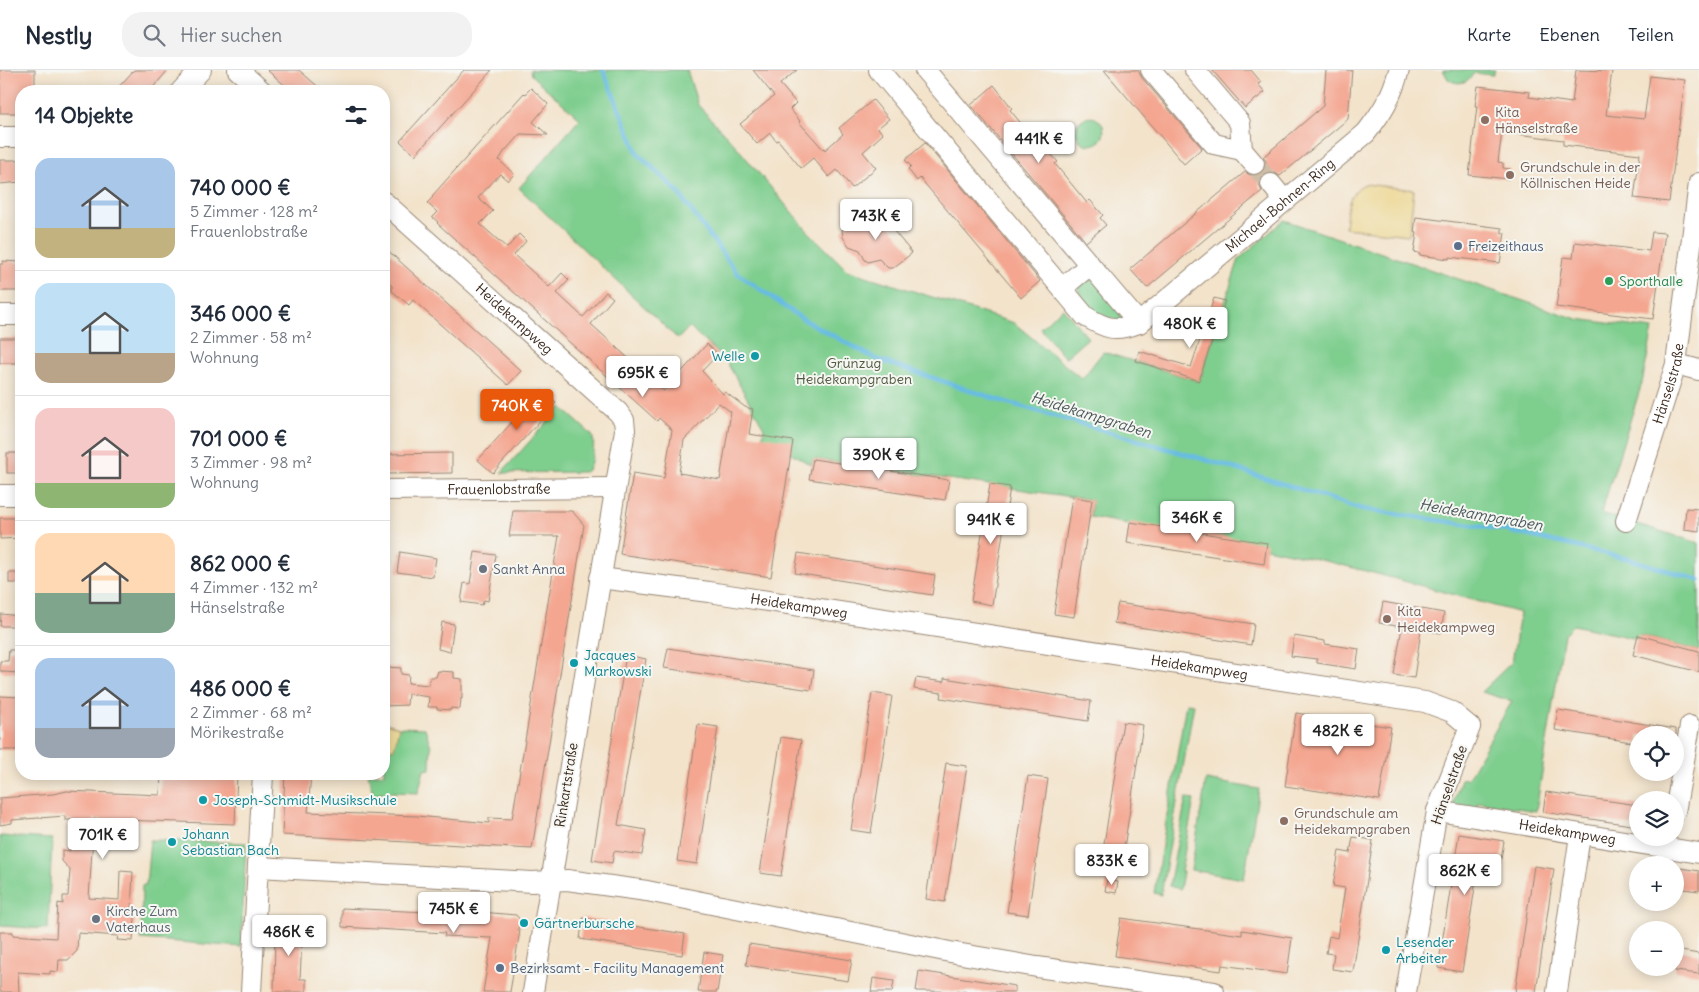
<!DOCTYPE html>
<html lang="de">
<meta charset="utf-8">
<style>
body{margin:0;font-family:Delius,sans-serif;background:#f2f2f3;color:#1f2937;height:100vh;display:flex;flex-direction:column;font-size:19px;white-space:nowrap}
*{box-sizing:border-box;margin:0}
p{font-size:16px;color:#747a83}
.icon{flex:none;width:28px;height:28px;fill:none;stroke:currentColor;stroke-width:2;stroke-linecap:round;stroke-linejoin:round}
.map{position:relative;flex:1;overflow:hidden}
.details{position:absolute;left:15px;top:15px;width:375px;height:695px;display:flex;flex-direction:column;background:#fff;border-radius:20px;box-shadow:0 2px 12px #0003}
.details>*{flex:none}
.controls{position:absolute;left:1629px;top:656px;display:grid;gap:10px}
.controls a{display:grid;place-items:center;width:55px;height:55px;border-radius:50%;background:#fff;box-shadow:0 2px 12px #0003;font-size:25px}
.price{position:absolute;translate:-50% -42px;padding:0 11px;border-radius:5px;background:#fff;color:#222;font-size:16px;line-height:32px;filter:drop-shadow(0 1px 2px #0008)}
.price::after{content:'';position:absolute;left:50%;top:30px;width:15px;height:11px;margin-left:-8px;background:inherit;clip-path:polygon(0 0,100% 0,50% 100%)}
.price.current{background:#ea580c;color:#fff}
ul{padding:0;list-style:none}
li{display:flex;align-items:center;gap:15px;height:125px;padding:0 20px}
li+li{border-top:1px solid #e0e1e3}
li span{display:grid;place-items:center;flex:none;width:140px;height:100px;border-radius:15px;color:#555}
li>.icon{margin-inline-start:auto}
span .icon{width:60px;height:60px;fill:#fffc;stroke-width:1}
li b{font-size:21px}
h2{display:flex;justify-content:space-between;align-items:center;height:60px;padding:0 20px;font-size:21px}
header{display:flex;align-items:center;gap:30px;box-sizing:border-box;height:70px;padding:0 25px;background:#fff;border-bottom:1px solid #e0e1e3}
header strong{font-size:24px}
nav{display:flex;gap:28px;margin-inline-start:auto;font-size:18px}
.search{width:350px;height:45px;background:#f2f2f3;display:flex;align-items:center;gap:12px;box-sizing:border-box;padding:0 18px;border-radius:20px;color:#747a83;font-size:19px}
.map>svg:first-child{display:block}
.green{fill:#7ece8e;stroke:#5c7c56}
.sand{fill:#eeda9e;stroke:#94825e}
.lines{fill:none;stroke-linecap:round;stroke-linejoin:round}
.stream{stroke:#67bce3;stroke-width:4.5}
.building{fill:#f4a690;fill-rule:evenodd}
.minor-tunnel{stroke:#cebea8;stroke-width:20;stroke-dasharray:20 10;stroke-linecap:butt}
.minor-casing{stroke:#978674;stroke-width:22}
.minor{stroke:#fff;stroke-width:20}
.education-dot{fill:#8d6e63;stroke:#f6f6f2;stroke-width:2}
.service-dot{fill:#5c6f8a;stroke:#f6f6f2;stroke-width:2}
.leisure-dot{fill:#2e9e5b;stroke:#f6f6f2;stroke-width:2}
.culture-dot{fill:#0f9aa8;stroke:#f6f6f2;stroke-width:2}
.worship-dot{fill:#6b7280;stroke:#f6f6f2;stroke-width:2}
.labels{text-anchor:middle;stroke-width:4;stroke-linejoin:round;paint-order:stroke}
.education-label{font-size:14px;fill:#785e54;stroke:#f6f6f2;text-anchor:start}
.street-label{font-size:14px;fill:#3b2a1e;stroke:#f6f6f2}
.service-label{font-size:14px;fill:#4e5e75;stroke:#f6f6f2;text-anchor:start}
.leisure-label{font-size:14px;fill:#27864d;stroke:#f6f6f2;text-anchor:start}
.culture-label{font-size:14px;fill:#0d838f;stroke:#f6f6f2;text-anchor:start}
.park-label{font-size:14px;fill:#4f5b40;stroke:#f6f6f2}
.worship-label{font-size:14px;fill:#5b616d;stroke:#f6f6f2;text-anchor:start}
.water-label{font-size:15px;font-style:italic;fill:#485659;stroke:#f6f6f2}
</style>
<header>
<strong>Nestly</strong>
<div class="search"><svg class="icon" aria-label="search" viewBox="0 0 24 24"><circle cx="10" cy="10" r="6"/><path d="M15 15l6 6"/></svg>Hier suchen</div>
<nav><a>Karte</a><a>Ebenen</a><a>Teilen</a></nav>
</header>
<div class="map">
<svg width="1699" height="922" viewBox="0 0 1699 922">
<rect width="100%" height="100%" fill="#f6f6f2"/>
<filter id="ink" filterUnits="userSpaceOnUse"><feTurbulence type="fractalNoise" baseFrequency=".02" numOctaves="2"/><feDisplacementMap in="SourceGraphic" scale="10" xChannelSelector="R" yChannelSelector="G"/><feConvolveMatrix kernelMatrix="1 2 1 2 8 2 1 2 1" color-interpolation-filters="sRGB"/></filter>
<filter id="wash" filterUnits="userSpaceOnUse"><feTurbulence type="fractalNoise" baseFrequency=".0096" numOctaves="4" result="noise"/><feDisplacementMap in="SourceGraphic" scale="20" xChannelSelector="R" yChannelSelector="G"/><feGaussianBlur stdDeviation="1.12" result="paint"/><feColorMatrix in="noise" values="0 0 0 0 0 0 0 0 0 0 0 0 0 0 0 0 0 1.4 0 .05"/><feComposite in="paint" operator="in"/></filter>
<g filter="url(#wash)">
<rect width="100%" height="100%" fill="#f3e3cb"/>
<g class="green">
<path d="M530 0H687L698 35 735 75 806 159 847 200 1014 253 1082 309 1103 282 1199 311 1239 189 1284 150 1577 249 1653 259 1642 313 1601 443 1699 473V581L1639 565 1637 569 1573 555 1564 564 1536 741 1478 732 1476 742 1453 734 1461 709 1468 708 1512 631 1481 622 1512 592 1520 543C1436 520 1351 495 1266 478 1208 466 1149 459 1090 447L1092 430 813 389 811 395 791 383 764 398 788 402 785 416 756 411 764 358 725 289 689 257 678 269 519 118 580 49 531 5Z"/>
<path d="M1443 0H1495L1493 5 1474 3C1468 13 1458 16 1448 9Z"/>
<circle cx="1090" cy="61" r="14"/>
<polygon points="1083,210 1096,210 1126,253 1095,244 1079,223 1079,218"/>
<polygon points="1063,238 1088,268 1065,288 1040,258"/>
<path d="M561 337 592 365C596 375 592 390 588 400L584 402 501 403Z"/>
<polygon points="1186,633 1194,634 1161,825 1154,823"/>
<polygon points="384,653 399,657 425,658 431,677 430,699 424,700 418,723 391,722 373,725 368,704 384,704"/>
<polygon points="1206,710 1259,719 1244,809 1191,800"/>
<polygon points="1186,728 1194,730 1181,802 1183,802 1180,819 1169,816"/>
<polygon points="0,766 52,769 48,859 0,856"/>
<polygon points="150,770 246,773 241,877 141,869 142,815 146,815"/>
</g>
<g class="sand">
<path d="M1365 114 1414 120 1409 165 1345 158C1347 140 1347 122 1365 114Z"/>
<polygon points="385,653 399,657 394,679 384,677"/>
</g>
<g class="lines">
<polyline class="stream" points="603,0 638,84 677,121 737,203 801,248 876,289 1002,331 1227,396 1362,439 1504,460 1629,489 1699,510"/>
</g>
<g id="blocks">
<g class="building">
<polygon points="0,0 35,0 35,21 21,21 21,43 0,43"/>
<polygon points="134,0 168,0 150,21 115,21"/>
<polygon points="267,0 299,0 323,21 288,21 288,18"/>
<polygon points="464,0 492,0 415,85 400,71"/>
<polygon points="753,0 797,0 780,14 796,33 790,39 800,51 799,52 823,79 824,78 825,80 843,64 839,58 873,30 889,49 878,58 883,64 863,82 876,98 852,118 837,100 829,107 813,88 801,98 778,70 776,71 770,63 757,74 740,54 774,26"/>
<polygon points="1104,0 1138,0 1142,8 1202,78 1184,94"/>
<polygon points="1212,0 1251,0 1261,12 1258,14 1265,22 1245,38"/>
<polygon points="1326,0 1352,0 1348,49 1280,106 1275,103 1270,102 1263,105 1260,110 1259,115 1262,121 1147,218 1130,199 1245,102 1250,105 1256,106 1262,103 1265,97 1266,91 1263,87 1323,36"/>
<polygon points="1576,0 1612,1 1606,45 1644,49 1650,6 1685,10 1669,132 1634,128 1640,84 1563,75 1563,70 1502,62 1498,92 1503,93 1503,98 1510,99 1509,109 1469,105 1477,36 1475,36 1478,16 1530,22 1529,27 1572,33"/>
<polygon points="994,15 1012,38 1010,40 1042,79 1045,77 1058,92 1055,94 1087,133 1090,130 1103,145 1100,148 1106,155 1086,172 971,35"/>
<path d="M531 18 548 34 533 52 548 65 520 64 504 82 499 90 514 104 508 111 500 104 478 128 493 141 480 154 507 178 519 164 526 171 514 185 549 217 562 203 569 210 557 223 583 247 606 222 613 228 591 254 664 321 707 274 718 284 702 301 723 324 725 322 745 337 753 339 749 364 793 371 771 507 620 484 633 403 664 408 672 360 659 348 657 351 437 153 438 152 432 147 437 142 427 133 433 127 432 126 524 23 525 24ZM719 333 731 342 720 410 679 403 684 370Z"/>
<polygon points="925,73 1040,211 1021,228 920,108 917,111 908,99 911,96 905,90"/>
<polygon points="0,90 21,90 21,112 0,114"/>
<polygon points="866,140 879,155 885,150 912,183 893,198 888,198 879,189 868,192 865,190 860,180 849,176 843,167 842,160"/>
<polygon points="1416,147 1502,158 1502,163 1505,163 1500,193 1449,187 1449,189 1419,185 1419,183 1414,182 1417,163 1414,162"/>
<polygon points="1652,162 1665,163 1653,249 1556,237 1563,187 1573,188 1575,172 1649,181"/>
<polygon points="384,177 521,301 508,315 413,230 409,235 392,221 392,216 384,209"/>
<polygon points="3,191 21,192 21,221 0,221 0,194 3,194"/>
<polygon points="1214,228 1225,231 1199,311 1136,291 1139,281 1191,297"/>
<rect x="0" y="268" width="21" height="25"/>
<polygon points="541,320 556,333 493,403 478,390"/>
<rect x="7" y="383" width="14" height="20"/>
<polygon points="452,383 452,403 384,404 384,384"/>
<polygon points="813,389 949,410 945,430 809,409"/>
<polygon points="990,414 1010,417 992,535 971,531"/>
<polygon points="1072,427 1092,430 1074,547 1054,544"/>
<polygon points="1686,438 1699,439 1699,461 1684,459"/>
<polygon points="513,441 572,441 584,455 532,779 282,765 285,704 311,704 308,742 417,746 489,753 489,748 512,749 559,466 509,466"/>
<polygon points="0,448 21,448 21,468 0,469"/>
<polygon points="1130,452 1267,473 1264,494 1127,473"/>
<polygon points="400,482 436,488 433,507 397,502"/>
<polygon points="475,482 496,485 488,531 484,530 482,535 461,532 464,513 470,514"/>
<polygon points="798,483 935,505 932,525 795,503"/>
<rect x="9" y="503" width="12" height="10"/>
<polygon points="1383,532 1444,543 1441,563 1421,560 1414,608 1394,605 1402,557 1379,553"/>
<polygon points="1118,533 1254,554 1251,575 1114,553"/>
<polygon points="1,544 21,546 21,556 0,556"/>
<polygon points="442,552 454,554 450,582 438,579"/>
<polygon points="1638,565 1699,581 1699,602 1633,585"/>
<polygon points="1294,566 1325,571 1325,574 1359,579 1356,599 1317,593 1317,589 1291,586"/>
<polygon points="668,578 814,600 811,620 664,598"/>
<polygon points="9,580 21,580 21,603 3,602 3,601 0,601 0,591 8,591"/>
<polygon points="626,585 646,589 618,755 646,760 642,785 614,781 612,793 592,790"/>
<polygon points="386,597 401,598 401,604 409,605 408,613 429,615 430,607 436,607 438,601 454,602 454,608 462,609 462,629 461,628 460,639 451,638 451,640 437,639 437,637 428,637 429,627 408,624 407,635 384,636 384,603 385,603"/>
<polygon points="916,608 944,612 944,608 1091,631 1088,651 941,628 942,623 914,619"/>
<polygon points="872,623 892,626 871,763 851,760"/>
<polygon points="0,626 21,627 21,680 0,680"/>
<polygon points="1558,640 1676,659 1676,665 1638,665 1638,673 1555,660"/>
<polygon points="1296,643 1391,657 1379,730 1285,716"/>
<polygon points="1123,652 1143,655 1122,791 1102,787"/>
<polygon points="698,654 718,657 697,794 677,791"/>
<polygon points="781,667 801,670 781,806 760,803"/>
<polygon points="946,693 967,696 945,832 926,829"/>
<polygon points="161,704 237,704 235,754 94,749 89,828 119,830 120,801 133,802 131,840 135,848 133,871 117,870 118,866 78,863 77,881 68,890 59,890 58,902 50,901 50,904 18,902 19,922 0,922 0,862 13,862 13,865 56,868 58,833 63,834 63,826 68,826 70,800 62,791 62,780 70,781 72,750 65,750 65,746 12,750 12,753 0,755 0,728 53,724 67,721 160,725"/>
<polygon points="1028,706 1048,709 1028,845 1007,842"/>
<polygon points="1546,722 1638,735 1638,756 1543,742"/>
<polygon points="1459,764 1504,771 1500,795 1479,791 1462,902 1438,898"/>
<polygon points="1353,767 1373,770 1353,902 1332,899 1334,884 1326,883 1329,866 1337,868 1345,818 1333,816 1339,781 1350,783"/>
<polygon points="1534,796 1554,799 1536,922 1515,922"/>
<polygon points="1675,797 1699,801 1699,821 1675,818"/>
<polygon points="1107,810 1118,812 1116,823 1105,821"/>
<polygon points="342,838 448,843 448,841 457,840 516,845 520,850 518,860 520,860 510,922 483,922 492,868 444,866 445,863 342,857"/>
<polygon points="583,848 685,864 682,885 580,869"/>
<polygon points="1121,848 1242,865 1242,860 1292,868 1287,904 1222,895 1221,901 1115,886"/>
<polygon points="278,849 303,850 300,909 306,909 306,922 274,922 275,866 276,850"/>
<polygon points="749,874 852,890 848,911 746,895"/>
<polygon points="1675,880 1699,884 1699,904 1675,901"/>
<polygon points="704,882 723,885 717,922 698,922"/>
<polygon points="919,901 1015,916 1015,922 916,921"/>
<polygon points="873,908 894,911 892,922 871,922"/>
</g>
</g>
</g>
<g filter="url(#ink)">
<use href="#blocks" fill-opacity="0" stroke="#978674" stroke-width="1"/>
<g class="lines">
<polyline class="minor-tunnel" points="1254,94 1271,114"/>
<defs>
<g id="minor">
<polyline points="238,0 262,21"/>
<path id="s1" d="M879 0 1085 246C1106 259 1115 262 1139 253L1366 63C1383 41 1392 26 1399 0"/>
<polyline points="925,0 1139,253"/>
<polyline points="1151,0 1214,74 1242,80"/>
<polyline points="1195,0 1240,53 1242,80 1254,94"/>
<polyline points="181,21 201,0"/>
<polyline points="0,67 21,67"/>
<polyline points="1271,114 1284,130"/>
<path id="s2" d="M384 132 618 342 624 350 625 360 533 922"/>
<polyline points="1062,218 1090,195"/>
<polyline points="0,245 21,245"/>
<polyline points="1676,294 1699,300"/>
<path id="s3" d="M384 420 615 418"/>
<polyline points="0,425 21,425"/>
<path id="s4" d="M1626 451 1676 294 1699 113"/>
<path id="s5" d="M600 508 709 522 1425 632 1452 642 1470 657 1437 741 1406 922"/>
<path id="s6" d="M1437 741 1699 783"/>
<polyline points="1675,742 1690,656"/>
<polyline points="258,797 532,812 567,810 647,821 950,882 1037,897 1214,922"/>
<polyline points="251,922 263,704"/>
<polyline points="1557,922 1580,765"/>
</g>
</defs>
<use href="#minor" class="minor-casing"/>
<use href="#minor" class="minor"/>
</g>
</g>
<g class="education-dot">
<circle cx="1485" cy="50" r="5"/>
<circle cx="1510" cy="105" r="5"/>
<circle cx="1387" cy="549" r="5"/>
<circle cx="1284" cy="751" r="5"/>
</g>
<g class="service-dot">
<circle cx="1458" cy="176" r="5"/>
<circle cx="500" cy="898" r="5"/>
</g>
<circle class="leisure-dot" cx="1609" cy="211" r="5"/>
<g class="culture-dot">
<circle cx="755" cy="286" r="5"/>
<circle cx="574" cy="593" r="5"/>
<circle cx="203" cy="730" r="5"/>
<circle cx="172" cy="772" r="5"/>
<circle cx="524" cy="853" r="5"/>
<circle cx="1386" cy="880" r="5"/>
</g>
<g class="worship-dot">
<circle cx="483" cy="499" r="5"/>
<circle cx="96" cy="849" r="5"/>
</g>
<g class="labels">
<g class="education-label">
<text x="1495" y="47">Kita<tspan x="1495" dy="16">Hänselstraße</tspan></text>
<text x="1520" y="102">Grundschule in der<tspan x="1520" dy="16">Köllnischen Heide</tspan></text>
<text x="1397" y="546">Kita<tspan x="1397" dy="16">Heidekampweg</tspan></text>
<text x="1294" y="748">Grundschule am<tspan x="1294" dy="16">Heidekampgraben</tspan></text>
</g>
<g class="street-label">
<text dy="5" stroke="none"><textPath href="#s1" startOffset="562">Michael-Bohnen-Ring</textPath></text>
<text dy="5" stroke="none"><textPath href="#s2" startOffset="175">Heidekampweg</textPath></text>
<text dy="5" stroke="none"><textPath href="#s4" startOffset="144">Hänselstraße</textPath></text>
<text dy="5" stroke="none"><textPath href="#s3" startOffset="115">Frauenlobstraße</textPath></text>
<text dy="5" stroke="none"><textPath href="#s5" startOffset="201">Heidekampweg</textPath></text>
<text dy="5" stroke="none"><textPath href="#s5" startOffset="606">Heidekampweg</textPath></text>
<text transform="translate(566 715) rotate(-81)" y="5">Rinkartstraße</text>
<text transform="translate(1449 715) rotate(-71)" y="5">Hänselstraße</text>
<text dy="5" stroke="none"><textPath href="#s6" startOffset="132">Heidekampweg</textPath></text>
</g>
<g class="service-label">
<text x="1468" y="181">Freizeithaus</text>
<text x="510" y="903">Bezirksamt - Facility Management</text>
</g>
<g class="leisure-label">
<text x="1619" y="216">Sporthalle</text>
</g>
<g class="culture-label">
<text x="745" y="291" text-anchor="end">Welle</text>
<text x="584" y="590">Jacques<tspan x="584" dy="16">Markowski</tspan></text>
<text x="213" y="735">Joseph-Schmidt-Musikschule</text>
<text x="182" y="769">Johann<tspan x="182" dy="16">Sebastian Bach</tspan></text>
<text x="534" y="858">Gärtnerbursche</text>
<text x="1396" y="877">Lesender<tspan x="1396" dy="16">Arbeiter</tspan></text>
</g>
<g class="park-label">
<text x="854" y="298">Grünzug<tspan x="854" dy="16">Heidekampgraben</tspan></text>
</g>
<g class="worship-label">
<text x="493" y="504">Sankt Anna</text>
<text x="106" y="846">Kirche Zum<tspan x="106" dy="16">Vaterhaus</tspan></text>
</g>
<g class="water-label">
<text transform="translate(1091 345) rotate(17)" y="5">Heidekampgraben</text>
<text transform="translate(1481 445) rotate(10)" y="5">Heidekampgraben</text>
</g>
</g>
</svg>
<div class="controls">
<a><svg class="icon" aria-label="locate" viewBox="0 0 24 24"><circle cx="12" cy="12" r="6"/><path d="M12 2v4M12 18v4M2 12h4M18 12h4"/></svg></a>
<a><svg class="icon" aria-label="layers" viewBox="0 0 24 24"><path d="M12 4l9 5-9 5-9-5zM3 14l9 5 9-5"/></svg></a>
<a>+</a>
<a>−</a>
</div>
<b class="price" style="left:1039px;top:94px">441K €</b>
<b class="price" style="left:876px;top:171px">743K €</b>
<b class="price" style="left:1190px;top:279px">480K €</b>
<b class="price" style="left:643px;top:328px">695K €</b>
<b class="price current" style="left:517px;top:361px">740K €</b>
<b class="price" style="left:879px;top:410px">390K €</b>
<b class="price" style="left:1197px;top:473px">346K €</b>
<b class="price" style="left:991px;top:475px">941K €</b>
<b class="price" style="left:1338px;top:686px">482K €</b>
<b class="price" style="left:103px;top:790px">701K €</b>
<b class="price" style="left:1112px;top:816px">833K €</b>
<b class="price" style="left:1465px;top:826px">862K €</b>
<b class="price" style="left:454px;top:864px">745K €</b>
<b class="price" style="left:289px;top:887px">486K €</b>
<section class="details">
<h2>14 Objekte<svg class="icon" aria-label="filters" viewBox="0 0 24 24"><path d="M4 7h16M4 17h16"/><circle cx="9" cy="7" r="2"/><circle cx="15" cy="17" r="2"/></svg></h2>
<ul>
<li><span style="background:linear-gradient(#a9c7e8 70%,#c2b280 0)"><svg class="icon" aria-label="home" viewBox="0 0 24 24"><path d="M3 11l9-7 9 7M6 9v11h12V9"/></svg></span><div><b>740 000 €</b><p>5 Zimmer · 128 m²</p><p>Frauenlobstraße</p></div></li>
<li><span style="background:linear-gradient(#bfe0f5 70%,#b9a48a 0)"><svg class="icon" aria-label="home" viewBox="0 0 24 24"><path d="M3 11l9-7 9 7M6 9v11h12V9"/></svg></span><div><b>346 000 €</b><p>2 Zimmer · 58 m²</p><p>Wohnung</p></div></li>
<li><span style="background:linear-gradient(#f6c9c9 75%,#8fb573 0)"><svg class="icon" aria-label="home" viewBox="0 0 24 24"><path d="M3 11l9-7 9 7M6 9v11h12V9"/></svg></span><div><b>701 000 €</b><p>3 Zimmer · 98 m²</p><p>Wohnung</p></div></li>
<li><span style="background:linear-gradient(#ffd9b3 60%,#7fa58c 0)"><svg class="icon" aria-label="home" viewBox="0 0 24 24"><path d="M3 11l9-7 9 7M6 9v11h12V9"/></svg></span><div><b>862 000 €</b><p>4 Zimmer · 132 m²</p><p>Hänselstraße</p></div></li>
<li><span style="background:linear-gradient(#a9c7e8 70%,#9aa5b1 0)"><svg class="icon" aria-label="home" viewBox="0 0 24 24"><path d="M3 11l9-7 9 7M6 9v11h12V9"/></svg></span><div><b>486 000 €</b><p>2 Zimmer · 68 m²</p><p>Mörikestraße</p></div></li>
</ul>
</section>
</div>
